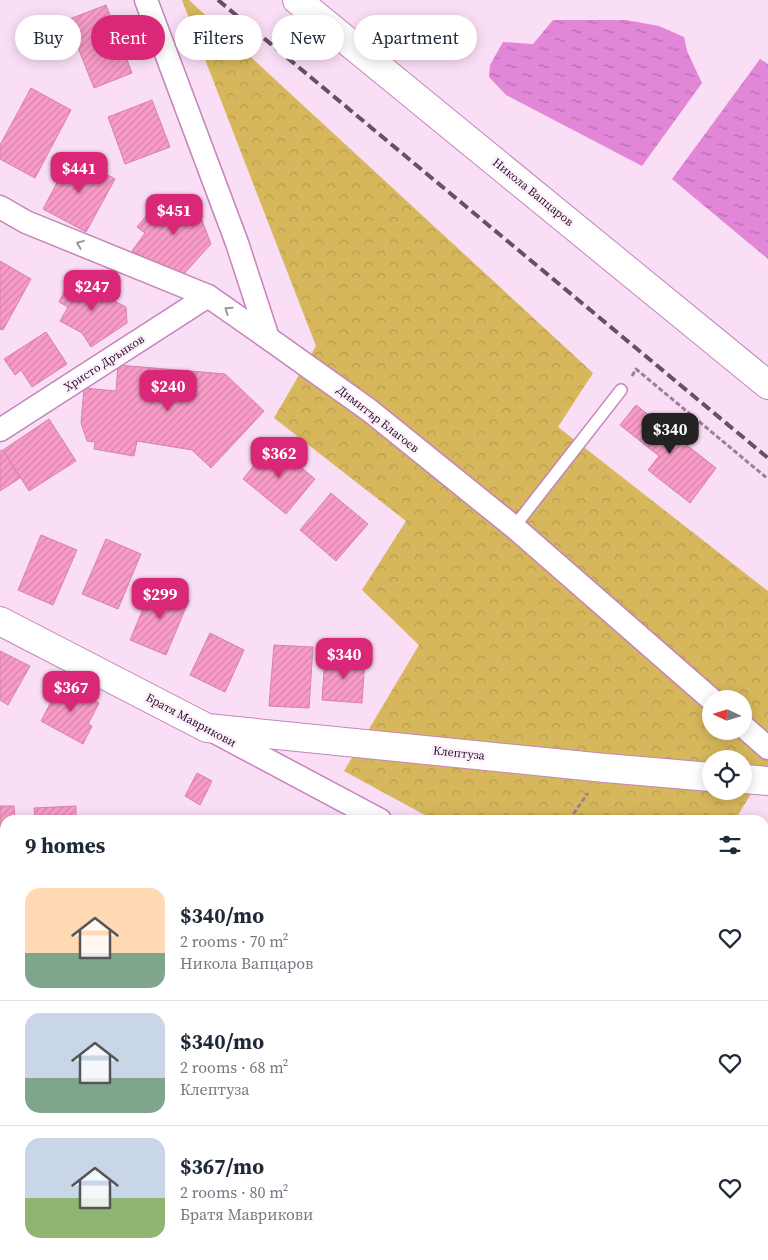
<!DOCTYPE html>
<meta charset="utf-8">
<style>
body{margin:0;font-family:"Source Serif 4",serif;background:#f6f6f7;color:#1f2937;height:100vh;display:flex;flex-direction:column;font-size:19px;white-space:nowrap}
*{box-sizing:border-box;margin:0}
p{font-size:16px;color:#747a83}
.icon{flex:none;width:28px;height:28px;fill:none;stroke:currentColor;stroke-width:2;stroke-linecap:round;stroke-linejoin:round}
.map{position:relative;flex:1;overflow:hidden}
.drawer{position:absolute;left:0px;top:815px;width:769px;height:445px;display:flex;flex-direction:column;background:#fff;border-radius:15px 15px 0 0;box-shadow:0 2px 12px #0003}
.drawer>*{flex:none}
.guide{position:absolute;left:15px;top:15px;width:500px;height:45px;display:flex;gap:10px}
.needle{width:32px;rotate:274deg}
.controls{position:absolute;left:702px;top:690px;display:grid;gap:10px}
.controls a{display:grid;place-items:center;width:50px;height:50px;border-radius:50%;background:#fff;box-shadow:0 2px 12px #0003;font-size:25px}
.price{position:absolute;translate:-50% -42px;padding:0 11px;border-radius:10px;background:#db2777;color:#fff;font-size:16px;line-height:32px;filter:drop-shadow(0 1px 2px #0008)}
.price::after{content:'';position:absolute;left:50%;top:30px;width:15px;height:11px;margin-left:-8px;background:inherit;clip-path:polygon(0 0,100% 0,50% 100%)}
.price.current{background:#222;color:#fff}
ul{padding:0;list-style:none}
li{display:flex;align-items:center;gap:15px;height:125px;padding:0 25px}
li+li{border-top:1px solid #e0e1e3}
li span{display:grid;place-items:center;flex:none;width:140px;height:100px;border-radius:15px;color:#555}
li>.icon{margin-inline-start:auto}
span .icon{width:60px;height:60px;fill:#fffc;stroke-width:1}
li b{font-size:21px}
h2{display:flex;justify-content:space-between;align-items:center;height:60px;padding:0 25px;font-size:21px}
.chip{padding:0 18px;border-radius:22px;background:#fff;box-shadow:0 2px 12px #0003;font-size:18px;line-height:45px}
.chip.current{background:#db2777;color:#fff}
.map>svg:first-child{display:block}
.built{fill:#f9ccf3}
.park{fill:url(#park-crowns);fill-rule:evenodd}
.water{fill:url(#water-ripples)}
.building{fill:url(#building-hatch);stroke:#d484a9}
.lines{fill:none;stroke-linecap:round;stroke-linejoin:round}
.service-casing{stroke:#c584bd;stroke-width:14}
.minor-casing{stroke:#c584bd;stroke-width:25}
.tertiary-casing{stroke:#c584bd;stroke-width:30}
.path{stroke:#9b8198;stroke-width:3;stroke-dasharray:5 2.5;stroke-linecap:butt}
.service{stroke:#fff;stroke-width:11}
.minor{stroke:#fff;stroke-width:22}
.tertiary{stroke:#fff;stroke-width:28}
.rail{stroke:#684f65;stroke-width:4;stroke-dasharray:10 5;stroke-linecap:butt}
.oneway{stroke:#9f949e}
.labels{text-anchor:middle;stroke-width:5;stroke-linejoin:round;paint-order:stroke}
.street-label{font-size:12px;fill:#291127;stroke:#fef0fc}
</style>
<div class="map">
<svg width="768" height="1260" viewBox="0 0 768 1260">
<defs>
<pattern id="park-crowns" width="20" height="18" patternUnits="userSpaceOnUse" patternTransform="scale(1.25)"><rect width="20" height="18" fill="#d6b75b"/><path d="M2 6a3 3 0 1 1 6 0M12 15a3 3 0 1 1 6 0" fill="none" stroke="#b89c4f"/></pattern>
<pattern id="water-ripples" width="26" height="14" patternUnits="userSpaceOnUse" patternTransform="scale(1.25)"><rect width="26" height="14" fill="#e286d8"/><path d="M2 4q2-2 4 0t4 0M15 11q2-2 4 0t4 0" fill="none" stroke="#b76caf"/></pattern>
<pattern id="building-hatch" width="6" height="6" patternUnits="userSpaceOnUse" patternTransform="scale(1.25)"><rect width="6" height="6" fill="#f89bc6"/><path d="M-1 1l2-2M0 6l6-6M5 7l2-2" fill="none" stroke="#d584aa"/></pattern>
</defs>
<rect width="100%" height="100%" fill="#fadef5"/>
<polygon class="built" points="231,1255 584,1255 581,1260 231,1260"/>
<path class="park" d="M182 0H189L593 373 558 427 768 591V766L735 820H434L344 771 419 645 362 590 406 521 274 418 316 346ZM711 699H744V731H711ZM711 759H744V791H711Z"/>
<g class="water">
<polygon points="553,20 626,20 659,26 684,37 687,51 702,83 642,166 506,95 489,77 490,65 503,42 533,44"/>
<polygon points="760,59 768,64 768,259 672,179"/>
</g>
<g class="building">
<polygon points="106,5 132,73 94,88 67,20"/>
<polygon points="31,88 71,110 35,178 0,159 0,145"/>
<polygon points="152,100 170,147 125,164 108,117"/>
<polygon points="72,155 115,179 86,232 43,209"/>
<polygon points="192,194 211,244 181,277 132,251 145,233 137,227 157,203 160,211"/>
<polygon points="0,261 31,279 3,330 0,329"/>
<polygon points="71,278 126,307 127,323 91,347 82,333 60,321 68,307 59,302"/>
<polygon points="46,332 67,364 32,387 21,370 15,375 4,359"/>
<polygon points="118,365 225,374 264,411 211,468 192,450 137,441 134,456 94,449 95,442 87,441 81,423 84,388 116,391"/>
<polygon points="636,405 716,468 690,503 648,470 659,456 620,425"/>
<polygon points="49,419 76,461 29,491 3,450"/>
<polygon points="272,443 315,479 286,514 243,479"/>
<polygon points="3,450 20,478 0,491 0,451"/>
<polygon points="331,493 368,524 336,561 300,530"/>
<polygon points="41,535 77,550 53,605 18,590"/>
<polygon points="106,539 141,554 118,609 82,594"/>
<polygon points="153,585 189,600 166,655 130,640"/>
<polygon points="210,633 244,650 225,692 190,675"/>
<polygon points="274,645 313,647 309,708 269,706"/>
<polygon points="0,651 30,666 8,705 0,700"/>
<polygon points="325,656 365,659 362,703 322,700"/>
<polygon points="61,683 99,703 88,724 92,726 83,744 41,721"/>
<polygon points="197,773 212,781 200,805 185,796"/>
<polygon points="0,806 14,806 15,820 5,820 5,843 0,843"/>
<polygon points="76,806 76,820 26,820 26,816 35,816 34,808"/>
<polygon points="764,909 768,910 768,953 764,952"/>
<polygon points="5,916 5,953 1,953"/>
<polygon points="768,959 768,1015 764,1011 764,964"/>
<polygon points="1,1054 5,1054 5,1084 0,1083"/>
<polygon points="0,1083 5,1084 5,1110 0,1110"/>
<polygon points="767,1116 768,1167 765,1171 764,1170 764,1121"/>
<rect x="0" y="1137" width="5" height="44"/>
<polygon points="768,1194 768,1260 762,1260 755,1255 764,1255 764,1200"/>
<polygon points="0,1220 5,1220 5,1255 25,1255 25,1259 0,1257"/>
</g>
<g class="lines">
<defs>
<polyline id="service" points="514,527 621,390"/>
<g id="minor">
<polyline points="146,0 237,243 268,338"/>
<polyline points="0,207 26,222 208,296 268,338 369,410 514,527 711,699"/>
<polyline points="0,430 208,296"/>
<polyline points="744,727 768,748"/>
<polyline points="213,731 380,820"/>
<polyline points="0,876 5,875"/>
<polyline points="764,1037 768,1040"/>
<polyline points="214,1260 215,1255"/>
<polyline points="601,1260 604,1255"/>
</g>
<g id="tertiary">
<polyline points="297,0 768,385"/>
<polyline points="0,621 207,728 605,768 711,777"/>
<polyline points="744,779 768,781"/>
</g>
</defs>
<use href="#service" class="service-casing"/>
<use href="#minor" class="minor-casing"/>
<use href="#tertiary" class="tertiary-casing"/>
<g class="path">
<polyline points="632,376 636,369 768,479"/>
<polyline points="569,820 588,793"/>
</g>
<use href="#service" class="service"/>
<use href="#minor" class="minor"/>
<use href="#tertiary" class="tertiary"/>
<polyline class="rail" points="218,0 768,458"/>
</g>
<defs><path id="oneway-chevron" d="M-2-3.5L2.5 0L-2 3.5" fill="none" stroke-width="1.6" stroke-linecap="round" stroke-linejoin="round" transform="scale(1.25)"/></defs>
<g class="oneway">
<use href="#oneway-chevron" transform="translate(80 244) rotate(-158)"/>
<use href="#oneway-chevron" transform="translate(228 310) rotate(-145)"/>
</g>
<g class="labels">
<g class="street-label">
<text transform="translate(533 192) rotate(39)" y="4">Никола Вапцаров</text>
<text transform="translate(104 363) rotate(-33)" y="4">Христо Дрънков</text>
<text transform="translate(378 419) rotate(38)" y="4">Димитър Благоев</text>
<text transform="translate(191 720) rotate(28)" y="4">Братя Маврикови</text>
<text transform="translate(459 753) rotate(6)" y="4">Клептуза</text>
</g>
</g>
</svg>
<div class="controls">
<a><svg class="needle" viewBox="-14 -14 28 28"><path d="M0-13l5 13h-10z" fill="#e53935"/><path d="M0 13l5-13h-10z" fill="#747a83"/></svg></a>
<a><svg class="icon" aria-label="locate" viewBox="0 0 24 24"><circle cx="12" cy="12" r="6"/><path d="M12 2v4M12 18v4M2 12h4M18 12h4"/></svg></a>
</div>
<b class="price" style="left:79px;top:194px">$441</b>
<b class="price" style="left:174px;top:236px">$451</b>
<b class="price" style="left:92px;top:312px">$247</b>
<b class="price" style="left:168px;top:412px">$240</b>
<b class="price current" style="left:670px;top:455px">$340</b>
<b class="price" style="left:279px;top:479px">$362</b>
<b class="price" style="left:160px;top:620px">$299</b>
<b class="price" style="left:344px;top:680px">$340</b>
<b class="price" style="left:71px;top:713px">$367</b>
<div class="guide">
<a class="chip">Buy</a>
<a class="chip current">Rent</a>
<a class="chip">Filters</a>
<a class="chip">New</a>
<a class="chip">Apartment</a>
</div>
<section class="drawer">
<h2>9 homes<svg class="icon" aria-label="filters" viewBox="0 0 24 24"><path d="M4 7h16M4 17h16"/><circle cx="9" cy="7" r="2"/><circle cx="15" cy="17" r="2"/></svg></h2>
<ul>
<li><span style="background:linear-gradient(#ffd9b3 65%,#7fa58c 0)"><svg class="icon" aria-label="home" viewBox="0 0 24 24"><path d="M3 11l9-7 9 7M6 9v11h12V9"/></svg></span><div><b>$340/mo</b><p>2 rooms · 70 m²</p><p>Никола Вапцаров</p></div><svg class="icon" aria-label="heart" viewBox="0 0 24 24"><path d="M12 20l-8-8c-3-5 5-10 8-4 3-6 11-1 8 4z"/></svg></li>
<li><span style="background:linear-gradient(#c9d6e8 65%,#7fa58c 0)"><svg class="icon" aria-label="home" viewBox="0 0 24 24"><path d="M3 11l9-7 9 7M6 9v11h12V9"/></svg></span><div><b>$340/mo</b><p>2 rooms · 68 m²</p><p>Клептуза</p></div><svg class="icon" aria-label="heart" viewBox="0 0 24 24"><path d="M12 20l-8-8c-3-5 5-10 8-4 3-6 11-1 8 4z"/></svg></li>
<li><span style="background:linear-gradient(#c9d6e8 60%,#8fb573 0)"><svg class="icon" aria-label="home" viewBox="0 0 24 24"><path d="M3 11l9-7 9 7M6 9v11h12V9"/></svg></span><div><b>$367/mo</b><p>2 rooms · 80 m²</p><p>Братя Маврикови</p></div><svg class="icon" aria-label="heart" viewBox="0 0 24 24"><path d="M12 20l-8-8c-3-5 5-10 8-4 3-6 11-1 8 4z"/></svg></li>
</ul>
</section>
</div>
